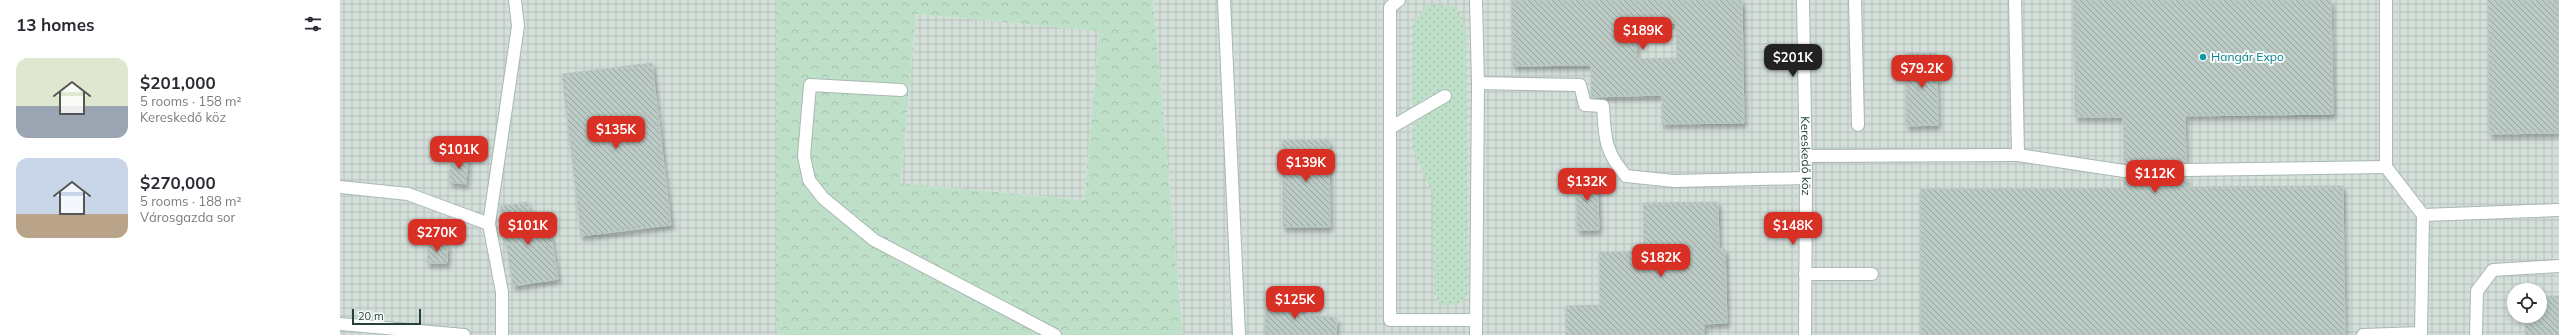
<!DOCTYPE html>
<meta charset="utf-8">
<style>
body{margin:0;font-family:Mulish,sans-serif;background:#f2f2f3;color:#2b2b33;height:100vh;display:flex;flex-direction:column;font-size:15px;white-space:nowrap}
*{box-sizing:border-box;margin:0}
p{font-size:13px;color:#7c7c81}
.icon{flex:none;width:22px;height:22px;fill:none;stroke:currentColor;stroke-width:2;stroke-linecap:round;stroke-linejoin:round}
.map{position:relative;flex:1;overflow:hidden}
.details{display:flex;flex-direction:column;background:#fff;width:340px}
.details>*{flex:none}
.buttons{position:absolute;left:2167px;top:283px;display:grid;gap:8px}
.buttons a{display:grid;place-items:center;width:40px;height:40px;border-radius:50%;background:#fff;box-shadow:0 2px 6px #0003;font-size:20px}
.scale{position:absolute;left:12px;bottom:10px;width:69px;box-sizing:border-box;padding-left:4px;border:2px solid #24423a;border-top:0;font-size:11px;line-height:14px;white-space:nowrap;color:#24423a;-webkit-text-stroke:3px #f7fbf9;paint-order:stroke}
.price{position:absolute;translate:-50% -34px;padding:0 9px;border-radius:8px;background:#d93025;color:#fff;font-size:13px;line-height:26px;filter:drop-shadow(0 1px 2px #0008)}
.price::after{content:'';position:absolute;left:50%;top:24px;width:12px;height:9px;margin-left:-6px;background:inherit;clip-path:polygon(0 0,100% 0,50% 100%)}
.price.on{background:#222;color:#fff}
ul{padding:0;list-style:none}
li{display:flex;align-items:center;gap:12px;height:100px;padding:0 16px}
li span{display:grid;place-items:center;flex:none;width:112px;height:80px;border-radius:12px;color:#555}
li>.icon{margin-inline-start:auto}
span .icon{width:48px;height:48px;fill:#fffc;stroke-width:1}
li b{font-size:17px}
h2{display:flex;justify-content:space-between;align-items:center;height:48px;padding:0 16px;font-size:17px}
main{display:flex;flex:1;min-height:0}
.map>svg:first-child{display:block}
.industrial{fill:url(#industrial-grid);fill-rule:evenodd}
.green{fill:url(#green-dots)}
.forest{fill:url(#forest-crowns);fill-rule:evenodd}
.building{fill:url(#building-back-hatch);stroke:#b8c9c2;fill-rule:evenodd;filter:url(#shadow)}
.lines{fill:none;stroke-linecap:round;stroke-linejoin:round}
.minor-tunnel{stroke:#bfccc8;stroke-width:12;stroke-dasharray:12 6;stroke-linecap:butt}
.minor-casing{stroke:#a8b8b2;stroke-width:14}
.minor{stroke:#fff;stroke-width:12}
.culture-dot{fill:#0f9aa8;stroke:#f7fbf9;stroke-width:1.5}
.labels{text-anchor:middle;stroke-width:4;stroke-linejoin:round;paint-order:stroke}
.culture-label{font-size:12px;fill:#0d838f;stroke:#f7fbf9;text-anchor:start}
.street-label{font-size:12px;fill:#24423a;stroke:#f7fbf9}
</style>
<main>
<section class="details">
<h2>13 homes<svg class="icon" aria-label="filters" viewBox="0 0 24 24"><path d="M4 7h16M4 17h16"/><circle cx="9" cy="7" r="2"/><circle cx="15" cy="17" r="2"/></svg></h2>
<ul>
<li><span style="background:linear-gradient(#dfe7d0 60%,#9aa5b1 0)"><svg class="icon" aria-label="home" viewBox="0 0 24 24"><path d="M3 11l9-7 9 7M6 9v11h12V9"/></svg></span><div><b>$201,000</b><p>5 rooms · 158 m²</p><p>Kereskedő köz</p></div></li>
<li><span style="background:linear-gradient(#c9d6e8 70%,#b9a48a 0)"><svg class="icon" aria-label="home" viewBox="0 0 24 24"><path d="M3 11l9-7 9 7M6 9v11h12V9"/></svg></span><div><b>$270,000</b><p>5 rooms · 188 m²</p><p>Városgazda sor</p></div></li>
</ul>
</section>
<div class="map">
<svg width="2219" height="335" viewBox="0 0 2219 335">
<defs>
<pattern id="industrial-grid" width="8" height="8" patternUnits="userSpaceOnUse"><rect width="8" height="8" fill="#d4dfda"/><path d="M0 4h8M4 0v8" fill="none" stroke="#b6c1bc"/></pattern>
<pattern id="green-dots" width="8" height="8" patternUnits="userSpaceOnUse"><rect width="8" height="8" fill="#bfe0c8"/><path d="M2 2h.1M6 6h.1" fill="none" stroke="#a4c1ad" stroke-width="1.8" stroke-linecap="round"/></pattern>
<pattern id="forest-crowns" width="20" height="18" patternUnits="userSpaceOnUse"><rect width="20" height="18" fill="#bfe0c8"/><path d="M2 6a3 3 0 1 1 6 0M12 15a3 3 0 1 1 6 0" fill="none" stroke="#a4c1ad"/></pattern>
<pattern id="building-back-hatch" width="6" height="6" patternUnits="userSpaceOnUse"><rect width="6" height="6" fill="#bbcac4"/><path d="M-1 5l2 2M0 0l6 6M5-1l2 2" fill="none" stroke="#98a6a0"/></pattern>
<filter id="shadow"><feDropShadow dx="2.5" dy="4.5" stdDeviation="2" flood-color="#0004"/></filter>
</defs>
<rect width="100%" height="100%" fill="#e6efeb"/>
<g class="industrial">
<polygon points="0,0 436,0 436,325 439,335 0,335"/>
<path d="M813 0H2219V335H843ZM2174 290H2200V316H2174Z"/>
<polygon points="576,14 759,31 744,200 561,183"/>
</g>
<path class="green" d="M1089 4 1115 7 1123 19 1126 31 1128 293C1122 306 1114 305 1102 305L1094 294 1093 194 1073 150 1072 130 1080 116 1111 97 1106 88 1074 106 1072 104 1073 23Z"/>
<path class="forest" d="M436 0H813L843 335H439L436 325ZM576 14 759 31 744 200 561 183Z"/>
<g class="building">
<path d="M1171 0H1402L1404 123 1322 124V95L1251 97V65L1173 66ZM1336 23 1337 58 1296 59 1295 24Z"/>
<polygon points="1733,0 1991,0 1993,114 1845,116 1846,162 1840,166 1839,170 1842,176 1846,178 1846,187 2003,186 2005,335 1581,335 1580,189 1784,188 1784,178 1790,175 1791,168 1784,163 1783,117 1735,117"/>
<polygon points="2148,0 2219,0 2219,133 2149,134"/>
<polygon points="1566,53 1597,53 1598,125 1566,126"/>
<polygon points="312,63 331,225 241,236 222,74"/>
<polygon points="989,139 990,227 943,227 942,140"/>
<polygon points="111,156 128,157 126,184 109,182"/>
<polygon points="1257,173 1259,230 1237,230 1235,174"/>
<polygon points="188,202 190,214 200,212 203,235 211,234 218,279 173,286 160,206"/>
<polygon points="1378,202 1379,249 1385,249 1387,323 1364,324 1364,335 1226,335 1226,306 1260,305 1259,252 1304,251 1303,203"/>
<polygon points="88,243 108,244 107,263 87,263"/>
<polygon points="2200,296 2219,296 2219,335 2185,335 2186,316 2200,316"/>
<polygon points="927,298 963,301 961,315 997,318 996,335 924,335"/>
</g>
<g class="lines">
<polyline class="minor-tunnel" points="1784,171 1846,170"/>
<defs>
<g id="minor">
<polyline points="884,0 899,335"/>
<polyline points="1059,0 1050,7 1050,320 1136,320"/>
<polyline points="1136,0 1138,83 1136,335"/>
<path id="s1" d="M1463 0 1466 178 1465 335"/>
<polyline points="1515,0 1518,125"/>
<polyline points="1675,0 1678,155 1784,171"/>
<polyline points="2046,0 2046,167 2083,215 2219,210"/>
<path d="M1138 83 1240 85 1245 105 1263 106C1265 137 1264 151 1286 176L1334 181 1466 178"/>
<polyline points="561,90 470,85 464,156 469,180 483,198 534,240 715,335"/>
<polyline points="1050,128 1105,96"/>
<polyline points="1466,156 1678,155"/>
<polyline points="1846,170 2046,167"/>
<polyline points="0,187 68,194 149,224"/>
<polyline points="1465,274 1532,274"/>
<polyline points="0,324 124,335"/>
<polyline points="162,335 162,292 149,224 178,26 175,0"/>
<polyline points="2023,335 2081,333"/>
<polyline points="2081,335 2083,215"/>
<polyline points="2136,335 2137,291 2153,270 2219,266"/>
</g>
</defs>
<use href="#minor" class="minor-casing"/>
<use href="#minor" class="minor"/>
</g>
<circle class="culture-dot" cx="1863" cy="57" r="4"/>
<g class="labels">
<g class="culture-label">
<text x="1871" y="61">Hangár Expo</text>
</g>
<g class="street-label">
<text dy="4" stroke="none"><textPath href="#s1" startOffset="156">Kereskedő köz</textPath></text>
</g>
</g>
</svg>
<div class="buttons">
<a><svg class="icon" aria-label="locate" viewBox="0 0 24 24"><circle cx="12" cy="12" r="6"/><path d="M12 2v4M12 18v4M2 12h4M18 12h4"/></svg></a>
</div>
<div class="scale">20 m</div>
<b class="price" style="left:1303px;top:51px">$189K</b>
<b class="price on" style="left:1453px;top:78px">$201K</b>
<b class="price" style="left:1582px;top:89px">$79.2K</b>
<b class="price" style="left:276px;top:150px">$135K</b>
<b class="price" style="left:119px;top:170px">$101K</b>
<b class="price" style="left:966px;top:183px">$139K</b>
<b class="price" style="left:1815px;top:194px">$112K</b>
<b class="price" style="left:1247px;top:202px">$132K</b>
<b class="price" style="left:188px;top:246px">$101K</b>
<b class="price" style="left:1453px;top:246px">$148K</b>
<b class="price" style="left:97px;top:253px">$270K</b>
<b class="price" style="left:1321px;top:278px">$182K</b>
<b class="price" style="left:955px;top:320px">$125K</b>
</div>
</main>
